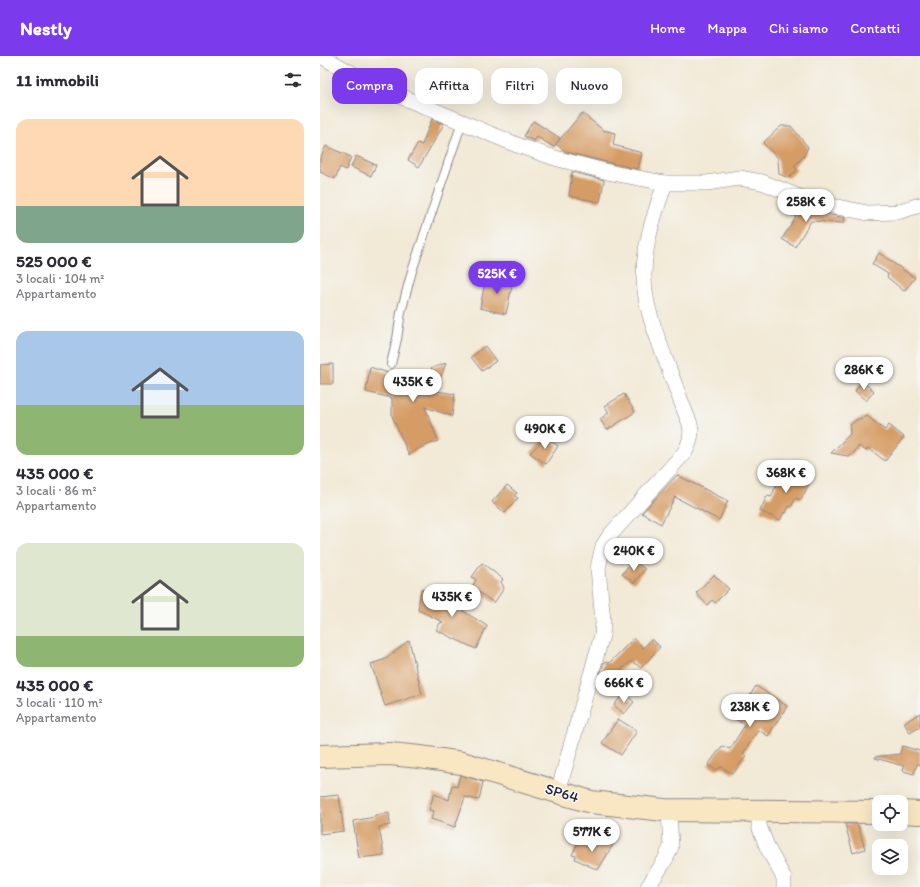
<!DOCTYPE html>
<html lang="it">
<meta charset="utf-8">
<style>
body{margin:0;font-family:Itim,sans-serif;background:#f7f7f7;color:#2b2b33;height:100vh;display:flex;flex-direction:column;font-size:15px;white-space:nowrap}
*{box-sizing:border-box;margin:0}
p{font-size:13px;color:#7c7c81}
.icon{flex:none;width:22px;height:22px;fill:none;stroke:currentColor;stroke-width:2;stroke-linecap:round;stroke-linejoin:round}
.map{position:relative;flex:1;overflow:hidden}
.sheet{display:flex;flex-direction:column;background:#fff;width:320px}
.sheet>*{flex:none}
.hud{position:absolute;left:12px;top:12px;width:380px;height:36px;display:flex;gap:8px}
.buttons{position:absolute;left:552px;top:739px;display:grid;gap:8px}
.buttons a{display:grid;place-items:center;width:36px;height:36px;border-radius:8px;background:#fff;box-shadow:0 4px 16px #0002;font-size:20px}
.price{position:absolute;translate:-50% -34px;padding:0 9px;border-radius:14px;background:#fff;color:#222;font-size:13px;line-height:26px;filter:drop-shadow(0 1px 2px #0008)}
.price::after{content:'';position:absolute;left:50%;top:24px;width:12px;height:9px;margin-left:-6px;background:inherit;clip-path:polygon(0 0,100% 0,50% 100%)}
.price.current{background:#7c3aed;color:#fff}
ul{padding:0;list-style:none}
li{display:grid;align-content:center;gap:8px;height:212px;padding:0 16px}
li span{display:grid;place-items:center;height:124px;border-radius:12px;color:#555}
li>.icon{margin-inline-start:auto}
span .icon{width:72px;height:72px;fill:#fffc;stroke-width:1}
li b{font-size:17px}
h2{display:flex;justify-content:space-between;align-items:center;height:48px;padding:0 16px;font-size:17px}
.chip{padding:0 14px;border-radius:12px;background:#fff;box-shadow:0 4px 16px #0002;font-size:14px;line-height:36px}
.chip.current{background:#7c3aed;color:#fff}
header{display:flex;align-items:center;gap:24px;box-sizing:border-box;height:56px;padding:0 20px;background:#7c3aed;color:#fff}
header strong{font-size:19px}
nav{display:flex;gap:22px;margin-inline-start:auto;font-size:14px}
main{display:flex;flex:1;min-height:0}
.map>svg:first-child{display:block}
.building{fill:#d69c65}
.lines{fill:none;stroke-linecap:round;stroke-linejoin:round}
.lane-casing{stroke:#8a8688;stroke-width:10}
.street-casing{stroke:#8a8688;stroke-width:16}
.secondary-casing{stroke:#8a8688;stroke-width:24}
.lane{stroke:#fff;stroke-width:8}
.street{stroke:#fff;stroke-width:15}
.secondary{stroke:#f9e7c3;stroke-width:22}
.labels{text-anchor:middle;stroke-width:3;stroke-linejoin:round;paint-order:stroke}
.street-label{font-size:15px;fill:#22223b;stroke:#f6f6f2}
</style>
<header>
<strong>Nestly</strong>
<nav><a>Home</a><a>Mappa</a><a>Chi siamo</a><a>Contatti</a></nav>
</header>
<main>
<section class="sheet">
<h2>11 immobili<svg class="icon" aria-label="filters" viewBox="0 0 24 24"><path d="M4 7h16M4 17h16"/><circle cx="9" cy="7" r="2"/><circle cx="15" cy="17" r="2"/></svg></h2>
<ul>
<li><span style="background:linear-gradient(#ffd9b3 70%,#7fa58c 0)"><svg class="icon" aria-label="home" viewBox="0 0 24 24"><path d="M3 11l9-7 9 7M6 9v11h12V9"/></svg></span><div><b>525 000 €</b><p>3 locali · 104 m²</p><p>Appartamento</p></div></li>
<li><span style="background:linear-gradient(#a9c7e8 60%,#8fb573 0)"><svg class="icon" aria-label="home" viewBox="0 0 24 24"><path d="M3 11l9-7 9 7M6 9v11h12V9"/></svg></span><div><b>435 000 €</b><p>3 locali · 86 m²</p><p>Appartamento</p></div></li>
<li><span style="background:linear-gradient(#dfe7d0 75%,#8fb573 0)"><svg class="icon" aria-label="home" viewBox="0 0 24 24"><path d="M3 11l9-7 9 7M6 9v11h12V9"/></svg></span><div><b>435 000 €</b><p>3 locali · 110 m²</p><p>Appartamento</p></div></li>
</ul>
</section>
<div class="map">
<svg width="600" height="831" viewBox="0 0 600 831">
<rect width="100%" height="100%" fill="#f6f6f2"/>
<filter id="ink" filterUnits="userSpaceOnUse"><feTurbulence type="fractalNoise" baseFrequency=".025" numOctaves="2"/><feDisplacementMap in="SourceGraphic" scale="8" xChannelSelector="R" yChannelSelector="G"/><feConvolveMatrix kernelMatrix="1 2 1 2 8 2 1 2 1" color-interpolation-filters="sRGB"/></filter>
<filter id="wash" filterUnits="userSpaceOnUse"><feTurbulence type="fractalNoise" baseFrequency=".012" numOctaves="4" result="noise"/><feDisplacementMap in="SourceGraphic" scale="16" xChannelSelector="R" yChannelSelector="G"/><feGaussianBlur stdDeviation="0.9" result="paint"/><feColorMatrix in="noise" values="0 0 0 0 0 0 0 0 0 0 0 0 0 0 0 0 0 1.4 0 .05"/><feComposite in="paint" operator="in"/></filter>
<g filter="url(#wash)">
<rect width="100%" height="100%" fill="#f2e9d6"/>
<g id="blocks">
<g class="building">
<polygon points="262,57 283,74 295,77 293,89 322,97 318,113 294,108 246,96 236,88"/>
<polygon points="112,63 124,68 99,111 88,104 98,87 102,89"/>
<polygon points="213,65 240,82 234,91 217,81 214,85 204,80"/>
<polygon points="461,70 471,70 488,91 484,100 474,110 477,114 469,122 459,118 458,102 443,87"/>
<polygon points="6,90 31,101 26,114 20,111 15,123 0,116 0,103"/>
<polygon points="36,100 56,109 51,120 31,111"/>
<polygon points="252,116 284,124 280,146 249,140"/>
<polygon points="476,149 490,155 525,162 524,167 491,165 475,191 462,183 476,161 472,158"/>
<polygon points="559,197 595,222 584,235 567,221 568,218 552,208"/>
<polygon points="169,220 193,225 186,258 160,252 165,226 167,227"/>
<polygon points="165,290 176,305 162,315 151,301"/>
<polygon points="126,307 116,335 135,338 132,360 105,351 118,385 100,392 89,399 72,360 72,342 46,336 50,311 68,317 105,321 112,312"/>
<polygon points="13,308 13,328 0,328 0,309"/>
<polygon points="542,325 554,335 546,345 535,335"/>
<polygon points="304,338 315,356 287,374 280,363 289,357 285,350"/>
<polygon points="547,360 565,374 569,369 584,381 565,405 548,392 546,395 539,390 532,399 528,400 511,397 530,378 530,369 536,364"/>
<polygon points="226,381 238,390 226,408 210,397"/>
<polygon points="465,411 491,424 481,444 476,442 471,451 469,450 466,457 464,456 460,464 440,455 447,440 451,441"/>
<polygon points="357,419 408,445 399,464 355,441 341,468 322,457"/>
<polygon points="187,429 197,437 194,440 198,442 185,457 172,446"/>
<polygon points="313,504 325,513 314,527 302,518"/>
<polygon points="162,507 183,523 181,526 184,532 174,547 152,531 156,524 152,521"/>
<polygon points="394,519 409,533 395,547 392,544 387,549 376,537"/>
<polygon points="101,533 142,544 143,555 167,570 156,593 116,574 120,567 123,566 98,554"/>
<polygon points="314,582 323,592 332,583 340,591 321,612 312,605 300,614 298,630 283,628 278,625 284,606 289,607"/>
<polygon points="89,584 102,638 65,650 51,608 66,603"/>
<polygon points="436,630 467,650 448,680 438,674 423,698 426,700 413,718 401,711 396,714 388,709 402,690 410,693 425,669 415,663"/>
<polygon points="304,637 314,646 304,658 294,649"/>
<polygon points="600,657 600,671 590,677 584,667"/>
<polygon points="298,663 317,675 301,699 282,687"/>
<polygon points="582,690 600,695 600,709 597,708 594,718 583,715 584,710 555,702 555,701 580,698"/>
<polygon points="140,719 163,726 159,744 145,741 135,771 111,763 114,755 109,754 114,738 129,744 132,729 137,731"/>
<polygon points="19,739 24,775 0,778 0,741"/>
<polygon points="69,757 70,769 59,771 64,799 39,802 33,765 55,761 55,759"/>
<polygon points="525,768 536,768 538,770 545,793 533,797"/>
<polygon points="260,782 269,786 294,787 278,814 255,803 256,800 252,799"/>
</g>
</g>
</g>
<g filter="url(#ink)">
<use href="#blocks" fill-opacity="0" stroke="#8a8688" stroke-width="1"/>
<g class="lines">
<defs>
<polyline id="lane" points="71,308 77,283 81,256 92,215 142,66"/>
<g id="street">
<polyline points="1,0 49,27 197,89 235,102 292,117 345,127 387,127 419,122 442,126 492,146 548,157 577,156 600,149"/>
<path d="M238 736 282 579 283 566 278 512 283 490 290 479 365 396C370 386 372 379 370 368 361 346 353 324 345 302 335 275 324 249 324 219 324 187 335 157 345 127"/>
<polyline points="439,755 439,770 448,793 464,822 464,831"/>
<polyline points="328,831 345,804 351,791 349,754"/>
</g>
<g id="secondary">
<polyline points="0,700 70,698 100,701 142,707 271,746 344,754 559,756"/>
<polyline points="581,756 600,757"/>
</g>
</defs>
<use href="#lane" class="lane-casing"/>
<use href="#street" class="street-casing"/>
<use href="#secondary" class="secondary-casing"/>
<use href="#lane" class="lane"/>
<use href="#street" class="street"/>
<use href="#secondary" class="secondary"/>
</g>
</g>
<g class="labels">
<g class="street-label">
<text transform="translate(242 737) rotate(17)" y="5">SP64</text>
</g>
</g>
</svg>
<div class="buttons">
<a><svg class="icon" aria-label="locate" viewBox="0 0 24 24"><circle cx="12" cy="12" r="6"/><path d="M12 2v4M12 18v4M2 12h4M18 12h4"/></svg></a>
<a><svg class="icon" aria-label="layers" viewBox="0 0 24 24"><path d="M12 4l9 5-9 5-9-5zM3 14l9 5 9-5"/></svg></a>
</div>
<b class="price" style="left:486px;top:167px">258K €</b>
<b class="price current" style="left:177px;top:239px">525K €</b>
<b class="price" style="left:544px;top:335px">286K €</b>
<b class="price" style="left:93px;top:347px">435K €</b>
<b class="price" style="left:225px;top:394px">490K €</b>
<b class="price" style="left:466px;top:438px">368K €</b>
<b class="price" style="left:314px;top:516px">240K €</b>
<b class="price" style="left:132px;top:562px">435K €</b>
<b class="price" style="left:304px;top:648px">666K €</b>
<b class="price" style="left:430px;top:672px">238K €</b>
<b class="price" style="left:272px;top:797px">577K €</b>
<div class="hud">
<a class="chip current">Compra</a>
<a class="chip">Affitta</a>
<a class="chip">Filtri</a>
<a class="chip">Nuovo</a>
</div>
</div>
</main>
